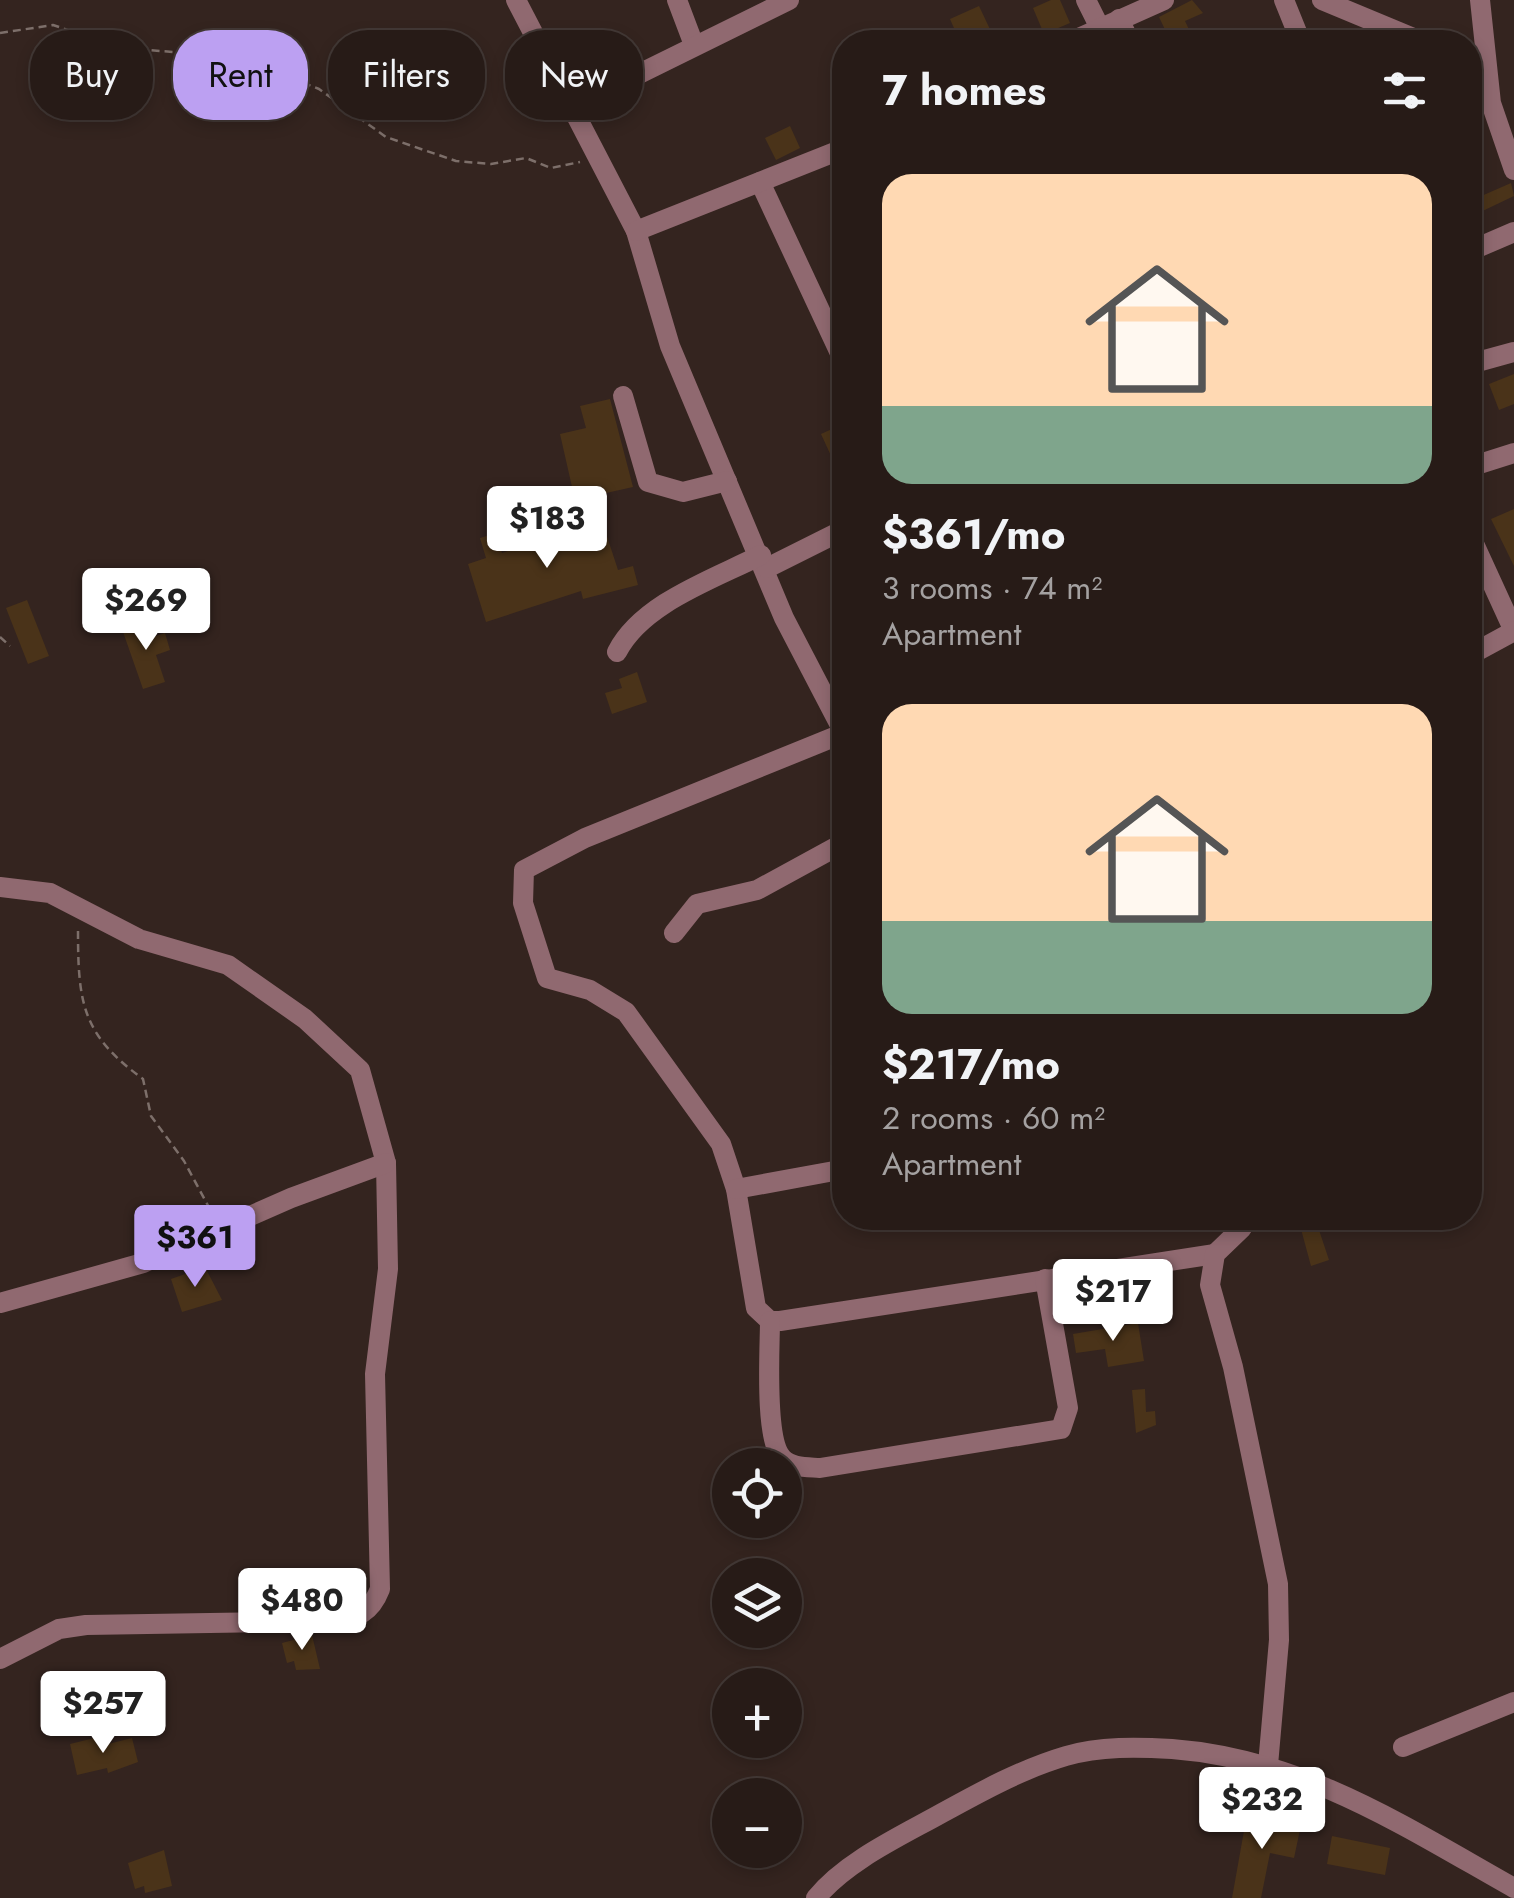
<!DOCTYPE html>
<meta charset="utf-8">
<style>
body{margin:0;font-family:Jost,sans-serif;background:#332824;color:#f1f3f6;height:100vh;display:flex;flex-direction:column;font-size:38px;white-space:nowrap}
*{box-sizing:border-box;margin:0}
p{font-size:32px;color:#a4a1a1}
.icon{flex:none;width:55px;height:55px;fill:none;stroke:currentColor;stroke-width:2;stroke-linecap:round;stroke-linejoin:round}
.map{position:relative;flex:1;overflow:hidden}
.sheet{position:absolute;left:832px;top:30px;width:650px;height:1200px;display:flex;flex-direction:column;background:#271b17;border-radius:40px;box-shadow:0 5px 15px #0003,0 0 0 2px #433936}
.sheet>*{flex:none}
.hud{position:absolute;left:30px;top:30px;width:652px;height:90px;display:flex;gap:20px}
.tools{position:absolute;left:712px;top:1448px;display:grid;gap:20px}
.tools a{display:grid;place-items:center;width:90px;height:90px;border-radius:50%;background:#271b17;box-shadow:0 5px 15px #0003,0 0 0 2px #433936;font-size:50px}
.price{position:absolute;translate:-50% -85px;padding:0 22px;border-radius:10px;background:#fff;color:#222;font-size:32px;line-height:65px;filter:drop-shadow(0 2px 5px #0008)}
.price::after{content:'';position:absolute;left:50%;top:60px;width:30px;height:22px;margin-left:-15px;background:inherit;clip-path:polygon(0 0,100% 0,50% 100%)}
.price.current{background:#bca0f2;color:#111}
ul{padding:0;list-style:none}
li{display:grid;align-content:center;gap:20px;height:530px;padding:0 50px}
li span{display:grid;place-items:center;height:310px;border-radius:30px;color:#555}
li>.icon{margin-inline-start:auto}
span .icon{width:180px;height:180px;fill:#fffc;stroke-width:1}
li b{font-size:42px}
h2{display:flex;justify-content:space-between;align-items:center;height:120px;padding:0 50px;font-size:42px}
.chip{padding:0 35px;border-radius:40px;background:#271b17;box-shadow:0 5px 15px #0003,0 0 0 2px #433936;font-size:35px;line-height:90px}
.chip.current{background:#bca0f2;color:#111}
.map>svg:first-child{display:block}
.building{fill:#4a3319}
.lines{fill:none;stroke-linecap:round;stroke-linejoin:round}
.path{stroke:#7d6f6a;stroke-width:2.5;stroke-dasharray:8 5;stroke-linecap:butt}
.minor{stroke:#906970;stroke-width:20}
</style>
<div class="map">
<svg width="1514" height="1898" viewBox="0 0 1514 1898">
<rect width="100%" height="100%" fill="#34241f"/>
<g class="building">
<polygon points="1051,0 1060,0 1070,23 1044,34 1033,8"/>
<polygon points="1192,0 1203,13 1185,21 1195,42 1171,42 1159,17"/>
<polygon points="979,6 996,42 960,42 950,19"/>
<polygon points="596,31 612,67 594,76 577,40"/>
<polygon points="790,126 800,148 776,160 765,138"/>
<polygon points="1511,183 1514,196 1470,217 1470,201"/>
<polygon points="1514,374 1514,404 1499,410 1489,384"/>
<polygon points="610,399 633,487 575,500 560,434 586,428 580,406"/>
<polygon points="845,423 845,452 832,458 821,434"/>
<polygon points="1514,509 1514,566 1491,519"/>
<polygon points="601,518 618,570 633,566 638,585 583,599 581,591 486,622 468,564 486,558 480,538 496,533 502,553"/>
<polygon points="27,600 49,656 28,664 6,608"/>
<polygon points="144,621 150,638 165,633 170,650 156,655 165,682 143,689 122,629"/>
<polygon points="637,672 647,702 612,714 605,693 622,688 619,679"/>
<polygon points="1298,1218 1315,1218 1329,1260 1311,1266"/>
<polygon points="205,1267 222,1300 182,1312 171,1279"/>
<polygon points="1138,1323 1144,1361 1108,1367 1105,1349 1076,1353 1073,1334"/>
<polygon points="1145,1389 1146,1412 1155,1411 1156,1425 1136,1433 1132,1390"/>
<polygon points="312,1635 320,1669 296,1670 294,1661 287,1663 282,1643"/>
<polygon points="98,1737 100,1746 132,1738 138,1762 108,1773 107,1768 77,1775 70,1744"/>
<polygon points="1247,1814 1301,1825 1294,1858 1270,1853 1261,1898 1232,1898"/>
<polygon points="1332,1836 1390,1848 1385,1875 1327,1864"/>
<polygon points="164,1850 172,1886 145,1893 144,1886 135,1889 128,1863"/>
</g>
<g class="lines">
<g class="path">
<polyline points="0,33 53,25 122,48 211,55 264,67 319,89 386,137 456,161 491,164 526,158 551,168 580,162"/>
<polyline points="0,637 10,646"/>
<path d="M78 931C78 1005 83 1035 143 1079L151 1116 184 1161 212 1213"/>
</g>
<g class="minor">
<polyline points="516,0 636,231 670,346 784,618 845,735"/>
<polyline points="677,0 694,45"/>
<polyline points="1086,0 1100,28"/>
<polyline points="1284,0 1301,42"/>
<polyline points="1322,0 1423,42"/>
<polyline points="1480,0 1491,103 1514,170"/>
<polyline points="1119,19 1130,42"/>
<polyline points="1070,42 1164,0"/>
<polyline points="570,108 789,0"/>
<polyline points="760,182 845,364"/>
<polyline points="636,231 845,148"/>
<polyline points="1470,251 1514,232"/>
<polyline points="1470,364 1514,352"/>
<polyline points="623,396 648,482 683,492 727,481"/>
<polyline points="1470,467 1514,453"/>
<polyline points="1470,535 1514,631"/>
<polyline points="767,568 845,529"/>
<path d="M617 652C642 603 714 579 761 555"/>
<polyline points="1470,655 1514,631"/>
<polyline points="844,733 585,838 524,870 523,903 547,978 590,990 626,1012 721,1144 736,1189 756,1308 770,1321 780,1321 1215,1254"/>
<path d="M0 887 50 893 139 939 228 965 305 1019 360 1070 386 1163 388 1269 375 1374 380 1589C371 1612 358 1618 334 1621L86 1625 59 1629 0 1659"/>
<polyline points="674,933 697,904 757,890 845,842"/>
<polyline points="736,1189 845,1169"/>
<polyline points="1243,1218 1242,1228 1215,1254 1210,1285 1233,1367 1278,1584 1279,1640 1268,1765"/>
<polyline points="0,1303 143,1263 291,1198 386,1163"/>
<path d="M770 1321C770 1347 764 1439 782 1458 791 1468 807 1467 820 1468L1061 1429 1068 1408 1045 1279"/>
<polyline points="1403,1747 1514,1702"/>
<path d="M816 1898C846 1861 901 1836 942 1813 982 1791 1022 1769 1066 1756 1100 1746 1138 1747 1172 1749 1303 1759 1402 1825 1514 1888"/>
</g>
</g>
</svg>
<div class="tools">
<a><svg class="icon" aria-label="locate" viewBox="0 0 24 24"><circle cx="12" cy="12" r="6"/><path d="M12 2v4M12 18v4M2 12h4M18 12h4"/></svg></a>
<a><svg class="icon" aria-label="layers" viewBox="0 0 24 24"><path d="M12 4l9 5-9 5-9-5zM3 14l9 5 9-5"/></svg></a>
<a>+</a>
<a>−</a>
</div>
<b class="price" style="left:547px;top:571px">$183</b>
<b class="price" style="left:146px;top:653px">$269</b>
<b class="price current" style="left:195px;top:1290px">$361</b>
<b class="price" style="left:1113px;top:1344px">$217</b>
<b class="price" style="left:302px;top:1653px">$480</b>
<b class="price" style="left:103px;top:1756px">$257</b>
<b class="price" style="left:1262px;top:1852px">$232</b>
<div class="hud">
<a class="chip">Buy</a>
<a class="chip current">Rent</a>
<a class="chip">Filters</a>
<a class="chip">New</a>
</div>
<section class="sheet">
<h2>7 homes<svg class="icon" aria-label="filters" viewBox="0 0 24 24"><path d="M4 7h16M4 17h16"/><circle cx="9" cy="7" r="2"/><circle cx="15" cy="17" r="2"/></svg></h2>
<ul>
<li><span style="background:linear-gradient(#ffd9b3 75%,#7fa58c 0)"><svg class="icon" aria-label="home" viewBox="0 0 24 24"><path d="M3 11l9-7 9 7M6 9v11h12V9"/></svg></span><div><b>$361/mo</b><p>3 rooms · 74 m²</p><p>Apartment</p></div></li>
<li><span style="background:linear-gradient(#ffd9b3 70%,#7fa58c 0)"><svg class="icon" aria-label="home" viewBox="0 0 24 24"><path d="M3 11l9-7 9 7M6 9v11h12V9"/></svg></span><div><b>$217/mo</b><p>2 rooms · 60 m²</p><p>Apartment</p></div></li>
</ul>
</section>
</div>
